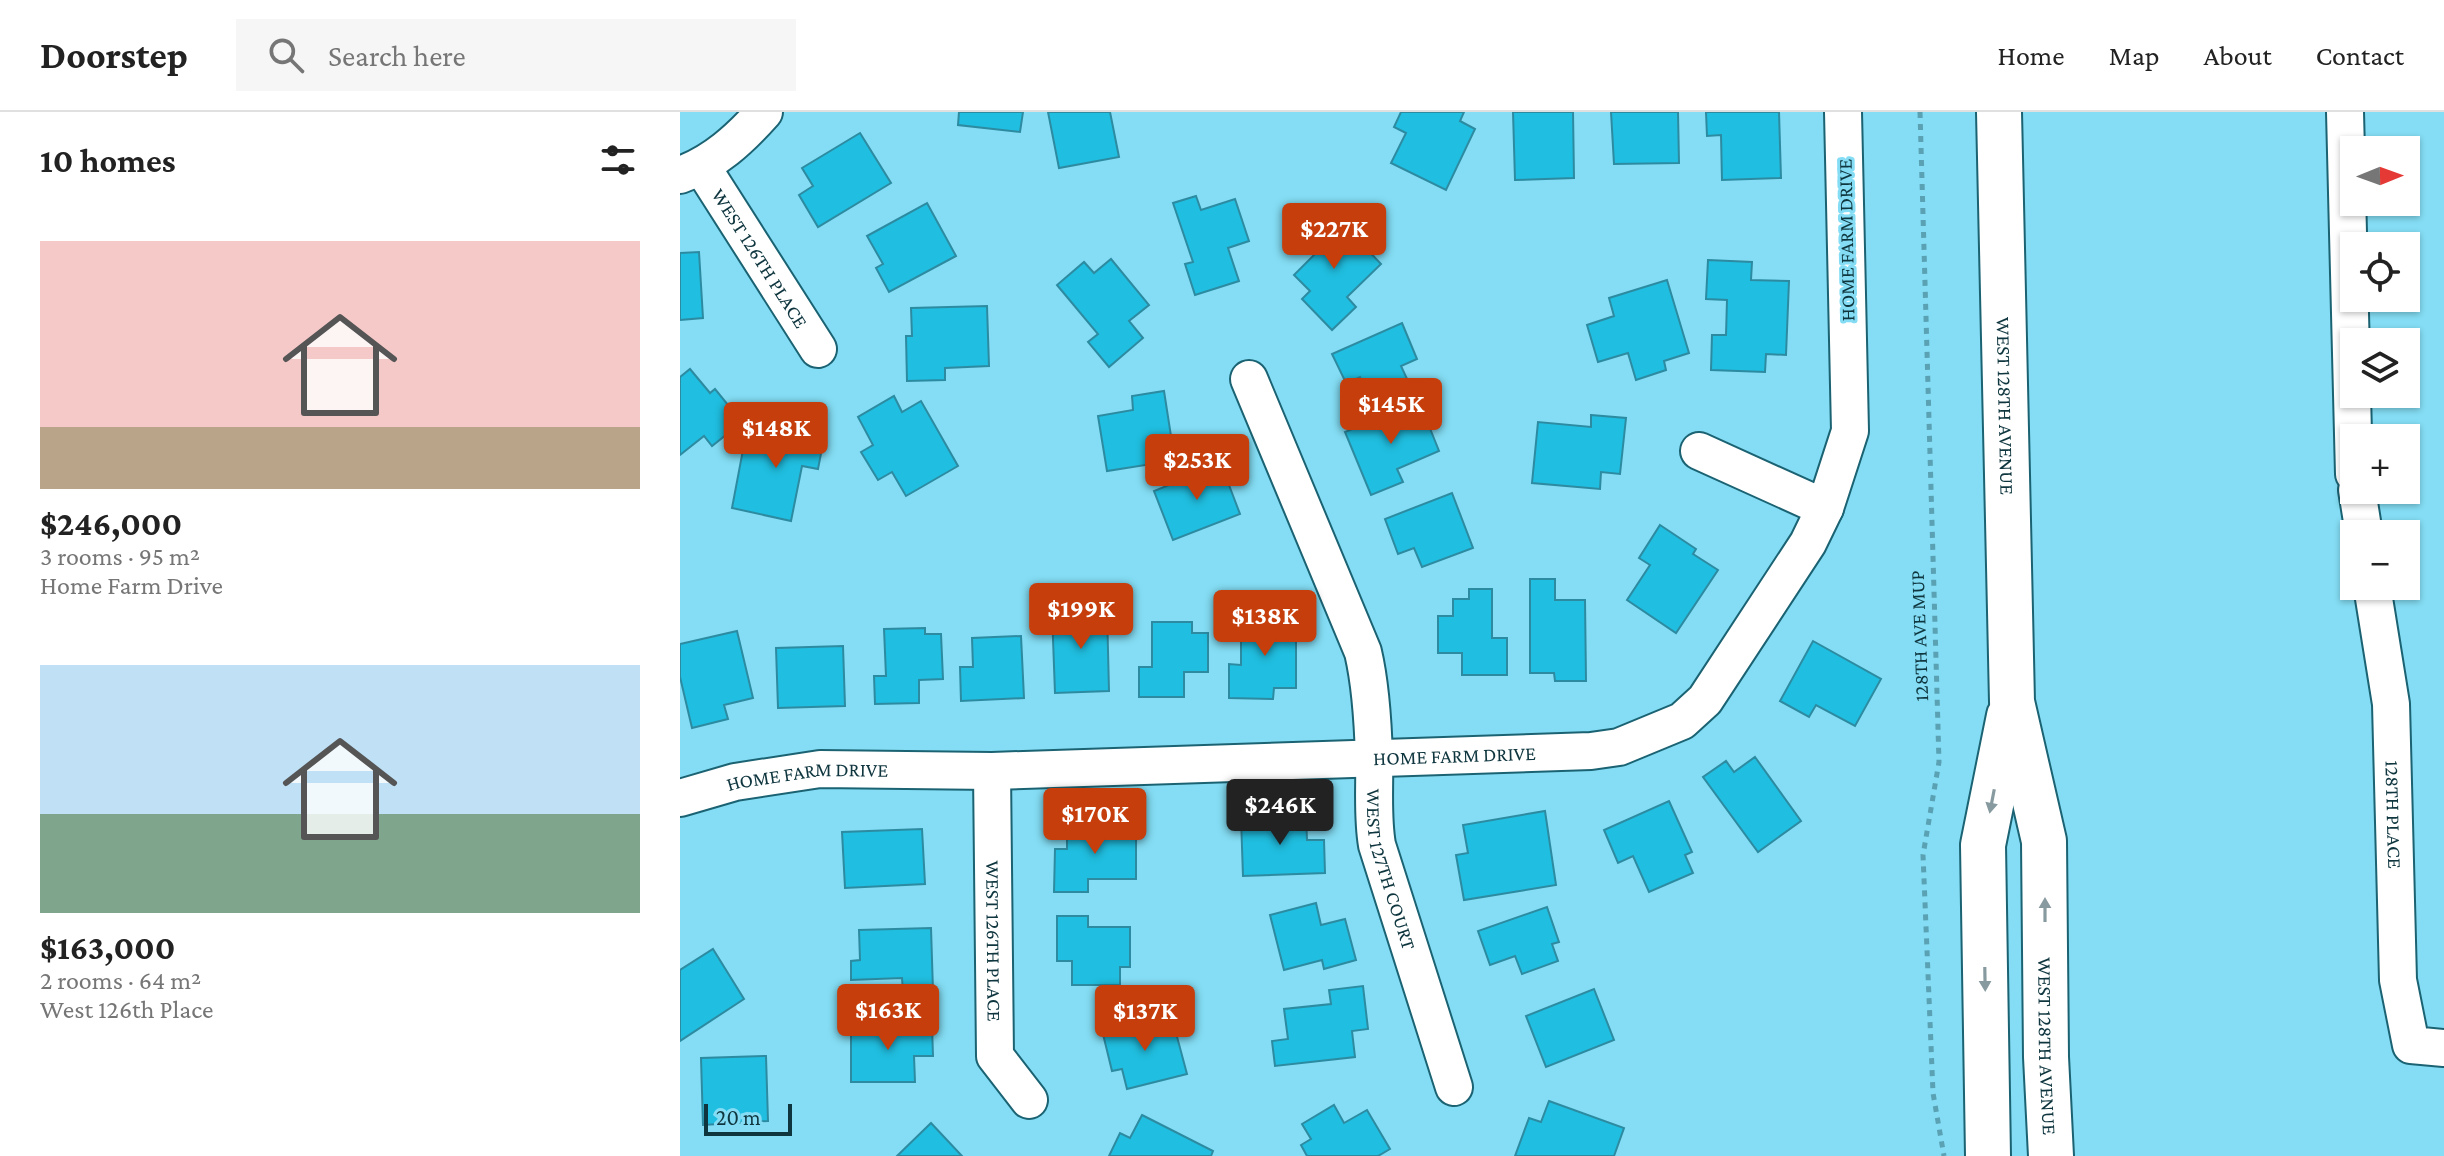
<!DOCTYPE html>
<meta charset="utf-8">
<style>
body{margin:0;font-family:"Crimson Pro",serif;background:#f6f6f6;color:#222;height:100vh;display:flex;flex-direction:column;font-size:30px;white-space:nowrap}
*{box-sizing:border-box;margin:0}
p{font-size:26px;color:#767676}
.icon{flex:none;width:44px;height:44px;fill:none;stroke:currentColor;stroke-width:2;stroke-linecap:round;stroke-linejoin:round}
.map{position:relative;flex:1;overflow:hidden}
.side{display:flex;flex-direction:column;background:#fff;width:680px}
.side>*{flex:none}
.needle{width:52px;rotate:89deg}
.controls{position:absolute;left:1660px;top:24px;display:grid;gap:16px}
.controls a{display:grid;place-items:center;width:80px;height:80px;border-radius:0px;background:#fff;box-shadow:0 2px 6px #0004;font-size:40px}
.scale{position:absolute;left:24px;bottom:20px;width:88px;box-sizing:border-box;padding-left:8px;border:4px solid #0f363f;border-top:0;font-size:22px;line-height:28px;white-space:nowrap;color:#0f363f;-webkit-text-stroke:6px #84ddf4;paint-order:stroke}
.price{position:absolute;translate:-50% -68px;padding:0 18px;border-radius:8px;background:#c63e0c;color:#fff;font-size:26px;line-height:52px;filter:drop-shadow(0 2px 4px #0008)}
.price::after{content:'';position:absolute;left:50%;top:48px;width:24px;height:18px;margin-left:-12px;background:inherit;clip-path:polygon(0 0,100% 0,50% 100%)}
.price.on{background:#222;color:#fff}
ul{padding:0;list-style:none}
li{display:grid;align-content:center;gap:16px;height:424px;padding:0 40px}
li span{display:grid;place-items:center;height:248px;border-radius:0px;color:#555}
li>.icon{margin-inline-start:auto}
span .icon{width:144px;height:144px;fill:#fffc;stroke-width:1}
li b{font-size:34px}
h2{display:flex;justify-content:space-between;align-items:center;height:96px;padding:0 40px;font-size:34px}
header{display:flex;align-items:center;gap:48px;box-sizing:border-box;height:112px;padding:0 40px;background:#fff;border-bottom:2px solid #e0e0e0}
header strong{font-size:38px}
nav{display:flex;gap:44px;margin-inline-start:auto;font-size:28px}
.search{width:560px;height:72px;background:#f6f6f6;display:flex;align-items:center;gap:20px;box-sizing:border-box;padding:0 28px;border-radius:0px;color:#767676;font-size:30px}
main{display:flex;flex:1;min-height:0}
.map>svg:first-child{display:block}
.building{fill:#20bee0;stroke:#2d8ba1;stroke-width:2}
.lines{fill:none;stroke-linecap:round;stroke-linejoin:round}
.minor-casing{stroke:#1b6373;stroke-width:40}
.major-casing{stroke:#1b6373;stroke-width:48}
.path{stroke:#5aa1b3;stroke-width:5;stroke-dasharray:6 6;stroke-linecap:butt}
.minor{stroke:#fff;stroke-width:36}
.major{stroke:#fff;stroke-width:44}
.oneway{fill:#879a9f}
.labels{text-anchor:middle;stroke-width:6;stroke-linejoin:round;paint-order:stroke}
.street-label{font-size:20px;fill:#0f363f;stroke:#84ddf4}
</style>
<header>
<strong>Doorstep</strong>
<div class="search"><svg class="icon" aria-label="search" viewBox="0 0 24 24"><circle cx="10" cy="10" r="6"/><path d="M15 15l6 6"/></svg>Search here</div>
<nav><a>Home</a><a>Map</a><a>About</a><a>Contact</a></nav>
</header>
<main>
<section class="side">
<h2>10 homes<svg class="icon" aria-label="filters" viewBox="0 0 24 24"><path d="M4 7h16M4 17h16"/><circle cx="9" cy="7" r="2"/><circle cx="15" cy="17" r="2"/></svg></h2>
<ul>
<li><span style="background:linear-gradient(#f6c9c9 75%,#b9a48a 0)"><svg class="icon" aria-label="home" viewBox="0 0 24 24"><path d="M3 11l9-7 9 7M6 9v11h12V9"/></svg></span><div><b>$246,000</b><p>3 rooms · 95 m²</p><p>Home Farm Drive</p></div></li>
<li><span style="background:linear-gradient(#bfe0f5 60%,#7fa58c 0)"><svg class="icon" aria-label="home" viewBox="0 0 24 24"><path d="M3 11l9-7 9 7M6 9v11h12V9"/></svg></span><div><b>$163,000</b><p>2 rooms · 64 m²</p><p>West 126th Place</p></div></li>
</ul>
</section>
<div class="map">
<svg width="1764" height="1044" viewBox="0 0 1764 1044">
<rect width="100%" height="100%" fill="#84ddf4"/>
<g class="building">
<polygon points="279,0 343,0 340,20 278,13"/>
<polygon points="368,0 430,0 439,45 379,56"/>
<polygon points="721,0 784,0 780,9 795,17 766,78 711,51 726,21 714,15"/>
<polygon points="833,0 893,0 894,66 835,68"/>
<polygon points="931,0 998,0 999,51 934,52"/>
<polygon points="1026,0 1099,0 1101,66 1042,68 1041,23 1027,24"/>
<polygon points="180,21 211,71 138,115 119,83 133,74 122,56"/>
<polygon points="516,84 521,98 555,87 569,129 548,136 559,169 515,183 505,152 513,150 493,91"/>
<polygon points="247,91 276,144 209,180 196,156 203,152 187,124"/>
<polygon points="640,108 652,121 662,111 701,152 667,185 676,195 652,218 622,187 630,179 614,163 634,143 620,128"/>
<polygon points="19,140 23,206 0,208 0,141"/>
<polygon points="431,147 469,193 449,209 463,226 429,255 408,230 418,222 377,173 404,150 414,161"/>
<polygon points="1028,148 1072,150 1071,168 1109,169 1106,243 1086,242 1085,260 1031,258 1032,223 1046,223 1047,188 1026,187"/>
<polygon points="987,168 1009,241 984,249 986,258 956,268 948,241 918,250 907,213 934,204 929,186"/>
<polygon points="307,194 309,254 265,256 265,268 227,269 226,224 232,224 231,196"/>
<polygon points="722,211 737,247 721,254 728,269 689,286 680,265 666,271 652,242"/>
<polygon points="10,257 30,281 35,277 62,310 32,334 24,324 0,343 0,265"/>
<polygon points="484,279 491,324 469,328 472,352 427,359 418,304 453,298 452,284"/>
<polygon points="214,284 222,300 241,289 278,354 226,384 212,360 198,368 181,340 193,333 178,305"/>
<polygon points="739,289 759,339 717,357 723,370 691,383 665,320"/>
<polygon points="911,303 946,306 940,362 921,360 920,377 852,371 858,310 911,315"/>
<polygon points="90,310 145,321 138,357 122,354 111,409 52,396 66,322 87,326"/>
<polygon points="541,352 560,402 493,428 474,379"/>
<polygon points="772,381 793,436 742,455 734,436 718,442 705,407"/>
<polygon points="980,413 1016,437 1013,442 1038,458 996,521 947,488 970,453 959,446"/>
<polygon points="850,467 875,467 875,488 905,488 906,569 875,569 874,561 850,561"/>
<polygon points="789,477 812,477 812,526 827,526 827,563 782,563 782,541 758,541 758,504 773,504 773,487 789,487"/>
<polygon points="427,498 429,579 375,581 372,500"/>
<polygon points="561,504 616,504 616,576 594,576 593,587 549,586 549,552 561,553"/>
<polygon points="472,510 512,510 512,521 528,521 528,560 504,560 504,585 459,585 459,555 472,555"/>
<polygon points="245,516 245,522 261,522 263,567 239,568 239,591 195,592 194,564 206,564 204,517"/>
<polygon points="57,519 73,586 44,593 48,607 12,616 0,565 0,532"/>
<polygon points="341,524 344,586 281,589 280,555 293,555 292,526"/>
<polygon points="1133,529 1201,567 1175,614 1136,593 1129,605 1100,589"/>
<polygon points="163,534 165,594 98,596 96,536"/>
<polygon points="1075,645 1121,709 1078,740 1023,665 1046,649 1054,660"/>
<polygon points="989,689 1012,740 1005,743 1013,761 969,780 953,744 938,751 924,718"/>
<polygon points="865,699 876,773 784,788 776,743 788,741 783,713"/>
<polygon points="626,704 627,728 644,728 645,761 563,764 561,706"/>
<polygon points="387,713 456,713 456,767 408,767 408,780 374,780 375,737 387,737"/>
<polygon points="242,717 245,772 165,776 162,720"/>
<polygon points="636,791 641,813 665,807 676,848 644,857 642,848 604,858 590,803"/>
<polygon points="867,795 879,830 872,832 878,849 842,862 835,844 810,853 798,819"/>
<polygon points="377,804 408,804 408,815 450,815 450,855 440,855 440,873 392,873 392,849 377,849"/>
<polygon points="251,816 253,879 223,880 222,866 171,868 171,849 180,848 179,818"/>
<polygon points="33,837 64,887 0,929 0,858"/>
<polygon points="683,874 688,917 672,919 675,945 595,954 592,929 608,927 604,897 651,892 649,878"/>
<polygon points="914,877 934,928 866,955 846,904"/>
<polygon points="492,906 507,962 447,977 442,957 432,959 422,918 450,911 451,917"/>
<polygon points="171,914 252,914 253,944 234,944 235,970 171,970"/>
<polygon points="86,944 88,1009 23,1013 21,946"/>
<polygon points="869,989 944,1016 934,1044 835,1044 849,1006 861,1010"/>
<polygon points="654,993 664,1011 687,998 710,1037 698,1044 627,1044 621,1033 631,1027 622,1012"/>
<polygon points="462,1003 533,1039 531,1044 429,1044 440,1021 450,1026"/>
<polygon points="251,1011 282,1044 217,1044"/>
</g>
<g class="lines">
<defs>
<g id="minor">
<polyline points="1665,0 1674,362"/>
<path id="s1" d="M22 55 138 237"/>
<path d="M0 63C34 51 60 27 84 0"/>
<path id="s2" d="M569 267 683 540C691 574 693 611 694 646 695 676 692 704 697 733L774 975"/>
<polyline points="1019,339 1145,396"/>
<polyline points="1677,378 1684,422"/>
<path id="s3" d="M1692 474 1711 592 1718 868 1731 933 1764 936"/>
<path id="s4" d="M312 659 315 944 349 988"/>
<path id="s5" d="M0 686 55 670 140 657 312 659 911 639 939 635 1002 609 1025 588 1128 431 1145 396 1170 319 1163 0"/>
</g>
<g id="major">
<path id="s6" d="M1319 0 1332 590 1364 729 1366 945 1371 1044"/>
<polyline points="1308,1044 1303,733 1329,604"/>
</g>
</defs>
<use href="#minor" class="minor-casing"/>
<use href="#major" class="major-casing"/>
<polyline class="path" points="1240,0 1259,650 1243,743 1253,981 1264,1044"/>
<use href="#minor" class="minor"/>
<use href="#major" class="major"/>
</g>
<defs><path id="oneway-solid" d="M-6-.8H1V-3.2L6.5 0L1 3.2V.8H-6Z" transform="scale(2)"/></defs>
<g class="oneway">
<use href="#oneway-solid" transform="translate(1312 689) rotate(101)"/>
<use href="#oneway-solid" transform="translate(1365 798) rotate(-90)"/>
<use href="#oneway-solid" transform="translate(1305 867) rotate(89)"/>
</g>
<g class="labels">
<g class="street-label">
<text transform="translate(1166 128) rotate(-91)" y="7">HOME FARM DRIVE</text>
<text dy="7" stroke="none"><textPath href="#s1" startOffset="108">WEST 126TH PLACE</textPath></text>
<text dy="7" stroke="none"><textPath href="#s6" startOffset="294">WEST 128TH AVENUE</textPath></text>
<text transform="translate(1239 524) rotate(-92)" y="7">128TH AVE MUP</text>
<text dy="7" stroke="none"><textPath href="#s5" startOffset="778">HOME FARM DRIVE</textPath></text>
<text dy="7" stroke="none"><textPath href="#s5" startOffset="130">HOME FARM DRIVE</textPath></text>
<text dy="7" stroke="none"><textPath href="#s3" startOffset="230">128TH PLACE</textPath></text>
<text dy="7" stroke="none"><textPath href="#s2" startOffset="516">WEST 127TH COURT</textPath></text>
<text dy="7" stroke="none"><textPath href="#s4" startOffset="170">WEST 126TH PLACE</textPath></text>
<text dy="7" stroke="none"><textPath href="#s6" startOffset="938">WEST 128TH AVENUE</textPath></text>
</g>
</g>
</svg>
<div class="controls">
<a><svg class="needle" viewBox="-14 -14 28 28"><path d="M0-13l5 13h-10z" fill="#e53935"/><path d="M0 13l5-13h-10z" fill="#767676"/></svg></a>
<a><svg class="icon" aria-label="locate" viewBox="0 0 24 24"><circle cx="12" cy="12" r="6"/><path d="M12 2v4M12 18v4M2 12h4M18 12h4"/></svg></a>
<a><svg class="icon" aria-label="layers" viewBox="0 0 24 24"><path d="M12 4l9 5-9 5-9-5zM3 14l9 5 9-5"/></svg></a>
<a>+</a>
<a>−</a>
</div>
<div class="scale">20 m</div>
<b class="price" style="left:654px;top:159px">$227K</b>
<b class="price" style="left:711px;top:334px">$145K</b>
<b class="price" style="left:96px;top:358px">$148K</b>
<b class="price" style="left:517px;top:390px">$253K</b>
<b class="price" style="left:401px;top:539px">$199K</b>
<b class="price" style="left:585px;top:546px">$138K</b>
<b class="price on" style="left:600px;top:735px">$246K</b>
<b class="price" style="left:415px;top:744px">$170K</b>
<b class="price" style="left:208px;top:940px">$163K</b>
<b class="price" style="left:465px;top:941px">$137K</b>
</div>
</main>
